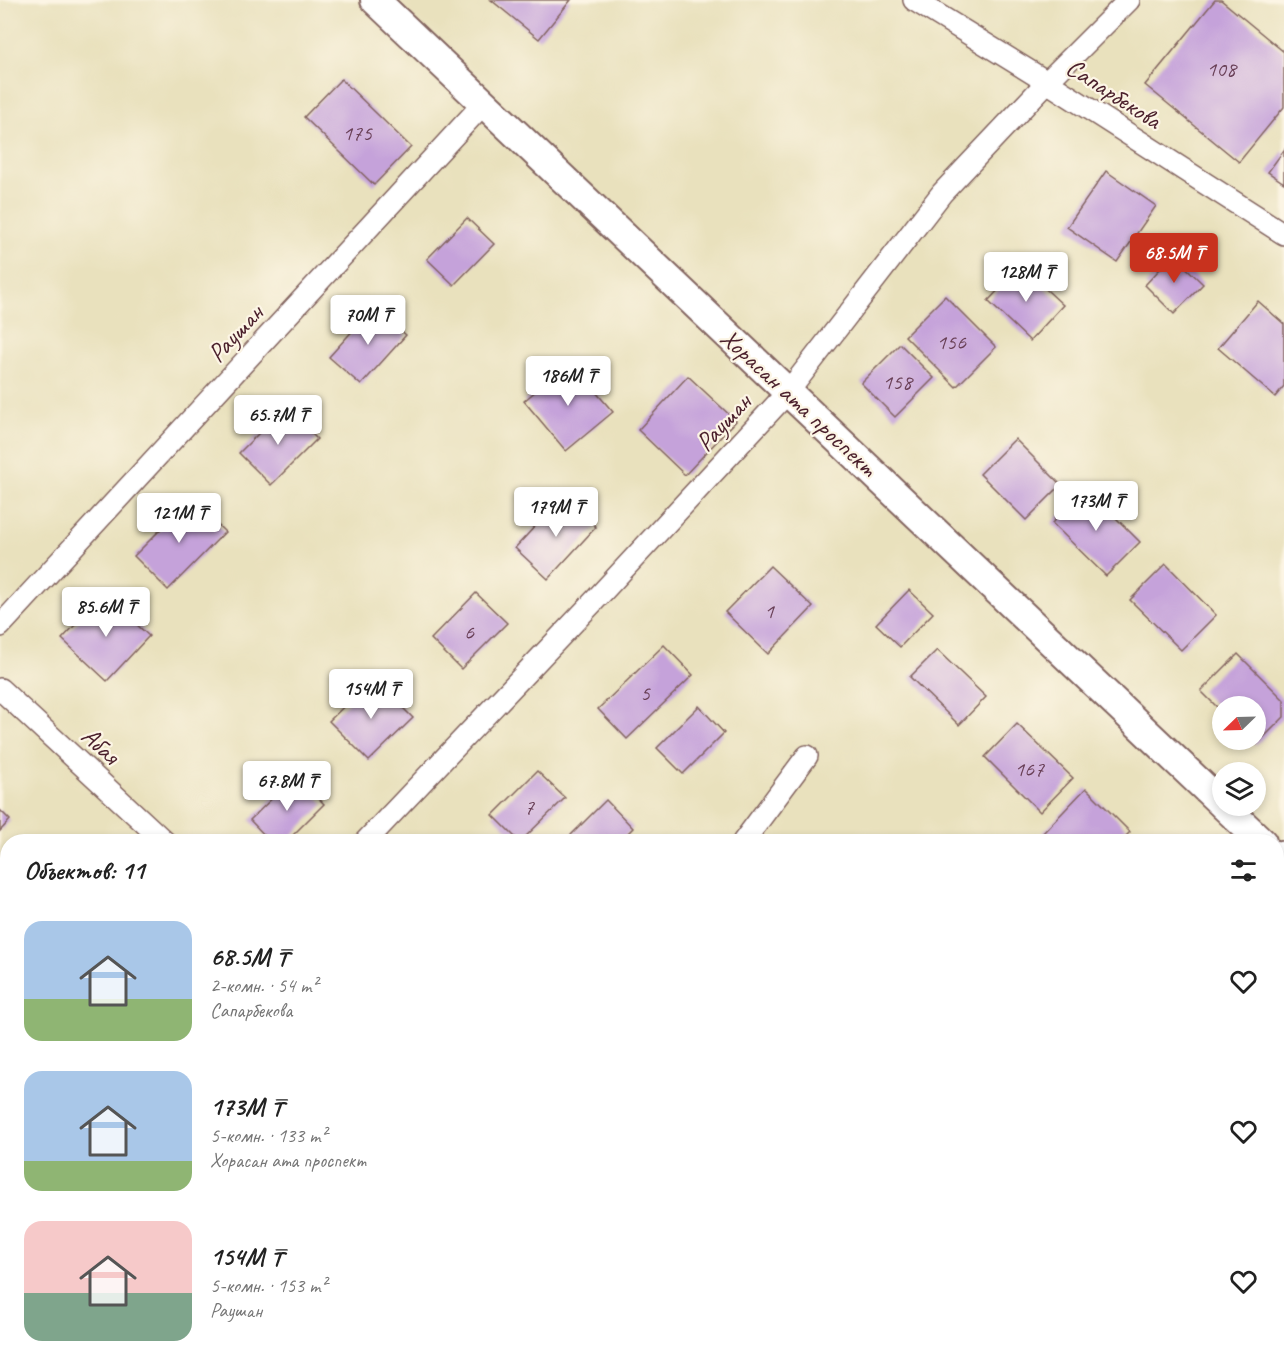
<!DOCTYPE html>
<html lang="ru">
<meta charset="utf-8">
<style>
body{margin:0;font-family:Caveat,sans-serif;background:#f2f2f2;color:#222;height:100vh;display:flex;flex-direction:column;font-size:22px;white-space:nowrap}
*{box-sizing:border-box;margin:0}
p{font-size:20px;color:#767676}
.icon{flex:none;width:33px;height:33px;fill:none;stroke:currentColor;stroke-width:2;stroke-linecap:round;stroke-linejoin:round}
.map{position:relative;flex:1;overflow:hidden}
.panel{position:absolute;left:0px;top:834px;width:1284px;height:534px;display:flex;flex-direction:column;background:#fff;border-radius:24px 24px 0 0;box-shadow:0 3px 9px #0003}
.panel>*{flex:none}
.needle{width:39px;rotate:247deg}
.fabs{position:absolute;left:1212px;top:696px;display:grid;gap:12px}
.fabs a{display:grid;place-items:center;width:54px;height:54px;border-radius:50%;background:#fff;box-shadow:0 3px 9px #0003;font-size:30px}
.price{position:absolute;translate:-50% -51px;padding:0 14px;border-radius:6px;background:#fff;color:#222;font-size:20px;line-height:39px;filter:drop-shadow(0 2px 3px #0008)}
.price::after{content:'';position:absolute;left:50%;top:36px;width:18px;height:14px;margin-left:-9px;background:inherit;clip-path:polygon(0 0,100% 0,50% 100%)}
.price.on{background:#c8321e;color:#fff}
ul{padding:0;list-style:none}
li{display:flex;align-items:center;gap:18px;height:150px;padding:0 24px}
li span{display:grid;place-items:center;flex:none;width:168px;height:120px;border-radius:18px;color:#555}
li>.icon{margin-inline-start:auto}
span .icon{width:72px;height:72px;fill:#fffc;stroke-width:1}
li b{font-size:26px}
h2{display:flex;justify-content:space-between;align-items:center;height:72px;padding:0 24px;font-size:26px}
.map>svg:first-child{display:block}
.building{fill:#c5a2da}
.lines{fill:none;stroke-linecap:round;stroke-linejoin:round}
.street-casing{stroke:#82635e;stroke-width:24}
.secondary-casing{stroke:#82635e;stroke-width:32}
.street{stroke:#fff;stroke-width:21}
.secondary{stroke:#fff;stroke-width:28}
.labels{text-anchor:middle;stroke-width:4.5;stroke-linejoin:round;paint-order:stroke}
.number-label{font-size:22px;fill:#694057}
.street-label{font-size:26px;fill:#4a1f2b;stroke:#fcf5e5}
</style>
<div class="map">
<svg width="1284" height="1368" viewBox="0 0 1284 1368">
<rect width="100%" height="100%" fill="#fcf5e5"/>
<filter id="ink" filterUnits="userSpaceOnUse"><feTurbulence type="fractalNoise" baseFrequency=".0167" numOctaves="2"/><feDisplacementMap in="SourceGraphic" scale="12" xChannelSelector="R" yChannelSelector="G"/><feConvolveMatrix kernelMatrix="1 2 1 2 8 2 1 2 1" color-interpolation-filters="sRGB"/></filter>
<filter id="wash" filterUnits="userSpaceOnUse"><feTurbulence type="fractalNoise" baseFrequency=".008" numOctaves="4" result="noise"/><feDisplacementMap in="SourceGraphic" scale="24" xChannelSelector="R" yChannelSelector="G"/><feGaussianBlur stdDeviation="1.35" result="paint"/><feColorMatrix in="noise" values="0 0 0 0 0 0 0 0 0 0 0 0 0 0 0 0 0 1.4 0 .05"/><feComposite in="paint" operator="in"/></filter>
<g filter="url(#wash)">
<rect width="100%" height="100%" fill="#e9e1bd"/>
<g id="blocks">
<g class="building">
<polygon points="491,0 571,0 539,39"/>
<polygon points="1215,0 1221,0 1284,52 1284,107 1239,162 1145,85"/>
<polygon points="341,79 411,147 374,185 304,117"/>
<polygon points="1284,150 1284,183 1268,172"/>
<polygon points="1106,171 1156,206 1117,262 1067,227"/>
<polygon points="467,218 494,244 454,285 427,259"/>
<polygon points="1173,255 1203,284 1174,314 1145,285"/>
<polygon points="1021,266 1063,305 1030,341 988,301"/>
<polygon points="945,296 996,347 956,387 905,336"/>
<polygon points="1258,301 1284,324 1284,386 1275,397 1218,348"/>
<polygon points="374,307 406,335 361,385 329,357"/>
<polygon points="900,344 934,378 895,417 861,383"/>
<polygon points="570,362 613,412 566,451 524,401"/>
<polygon points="688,376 736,421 685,475 638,430"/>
<polygon points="285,407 317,439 271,485 239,453"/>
<polygon points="1015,439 1061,485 1026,520 980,474"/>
<polygon points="1086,488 1140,542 1106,576 1052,523"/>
<polygon points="563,496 596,527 548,579 515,548"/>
<polygon points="191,499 225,532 168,590 134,556"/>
<polygon points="1166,564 1216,615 1181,650 1130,600"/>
<polygon points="770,566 813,607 768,654 725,612"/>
<polygon points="909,590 933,613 900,647 876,624"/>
<polygon points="476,593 507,623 461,669 431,639"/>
<polygon points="104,594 149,636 107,681 62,639"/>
<polygon points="664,645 693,675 627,739 598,709"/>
<polygon points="937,650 986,697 959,725 910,677"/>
<polygon points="1238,654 1284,700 1284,717 1256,745 1250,740 1256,740 1256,706 1222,706 1222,712 1201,691"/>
<polygon points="373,678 413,718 369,761 329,721"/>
<polygon points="699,706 724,733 683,774 657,748"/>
<polygon points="1017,724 1073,778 1040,812 985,757"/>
<polygon points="537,771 565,798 520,842 493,815"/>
<polygon points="296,775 324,804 286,842 271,842 250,820"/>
<polygon points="1086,788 1130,832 1120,842 1052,842 1043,833"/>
<polygon points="606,800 633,828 619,842 564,842"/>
<polygon points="0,810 10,820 0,831"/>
<polygon points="1276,967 1284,975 1284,1054 1276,1047"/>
<polygon points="0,1080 8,1088 8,1125 0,1133"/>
<polygon points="4,1293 8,1296 8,1360 21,1360 14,1368 0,1368 0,1297"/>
<polygon points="259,1360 284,1360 292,1368 251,1368"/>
<polygon points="581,1360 660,1360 667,1368 589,1368"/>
<polygon points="826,1360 840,1360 834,1368"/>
<polygon points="916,1360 938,1360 932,1368 926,1368"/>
</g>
</g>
</g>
<g filter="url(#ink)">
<use href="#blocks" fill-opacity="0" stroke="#82635e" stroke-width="1.5"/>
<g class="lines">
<defs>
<g id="street">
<polyline points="914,0 1047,82 1284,234"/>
<polyline points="0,626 484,103"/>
<polyline points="0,689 165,842"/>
<polyline points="365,842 597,598 788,392 942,193 1047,82 1129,0"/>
<polyline points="743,842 807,756"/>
<polyline points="0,1202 8,1195"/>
<polyline points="0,1233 8,1240"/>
<polyline points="127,1360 135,1368"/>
<polyline points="727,1360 735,1368"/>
<polyline points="1275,1360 1283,1368"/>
</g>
<g id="secondary">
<polyline points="375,0 1222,804"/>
<polyline points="1224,806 1262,842"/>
<polyline points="1276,855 1284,862"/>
</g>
</defs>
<use href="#street" class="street-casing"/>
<use href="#secondary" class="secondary-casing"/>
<use href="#street" class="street"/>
<use href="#secondary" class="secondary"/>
</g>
</g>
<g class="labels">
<g class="number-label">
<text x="1221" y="76">108</text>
<text x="357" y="140">175</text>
<text x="951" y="349">156</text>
<text x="897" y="389">158</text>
<text x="769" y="618">1</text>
<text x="469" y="639">6</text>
<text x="645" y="700">5</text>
<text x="1029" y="776">167</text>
<text x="529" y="814">7</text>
</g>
<g class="street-label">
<text transform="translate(1114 93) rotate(33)" y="9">Сапарбекова</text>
<text transform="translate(235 333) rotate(-47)" y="9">Раушан</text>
<text transform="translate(799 402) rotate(43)" y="9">Хорасан ата проспект</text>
<text transform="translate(723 422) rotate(-47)" y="9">Раушан</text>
<text transform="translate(101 745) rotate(43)" y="9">Абая</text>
</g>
</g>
</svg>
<div class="fabs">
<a><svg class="needle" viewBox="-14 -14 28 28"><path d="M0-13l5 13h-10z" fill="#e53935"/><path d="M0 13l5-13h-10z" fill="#767676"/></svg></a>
<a><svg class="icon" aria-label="layers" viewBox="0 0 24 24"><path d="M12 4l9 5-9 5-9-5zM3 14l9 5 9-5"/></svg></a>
</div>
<b class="price on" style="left:1174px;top:284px">68.5M ₸</b>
<b class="price" style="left:1026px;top:303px">128M ₸</b>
<b class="price" style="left:368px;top:346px">70M ₸</b>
<b class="price" style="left:568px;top:407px">186M ₸</b>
<b class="price" style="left:278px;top:446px">65.7M ₸</b>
<b class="price" style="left:1096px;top:532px">173M ₸</b>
<b class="price" style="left:556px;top:538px">179M ₸</b>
<b class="price" style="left:179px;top:544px">121M ₸</b>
<b class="price" style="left:106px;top:638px">85.6M ₸</b>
<b class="price" style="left:371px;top:720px">154M ₸</b>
<b class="price" style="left:287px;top:812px">67.8M ₸</b>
<section class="panel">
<h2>Объектов: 11<svg class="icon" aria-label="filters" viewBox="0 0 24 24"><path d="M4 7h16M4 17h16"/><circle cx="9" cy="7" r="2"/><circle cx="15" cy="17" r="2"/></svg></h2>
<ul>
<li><span style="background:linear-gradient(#a9c7e8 65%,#8fb573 0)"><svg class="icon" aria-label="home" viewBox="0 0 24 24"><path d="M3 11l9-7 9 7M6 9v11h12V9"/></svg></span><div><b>68.5M ₸</b><p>2-комн. · 54 m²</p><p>Сапарбекова</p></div><svg class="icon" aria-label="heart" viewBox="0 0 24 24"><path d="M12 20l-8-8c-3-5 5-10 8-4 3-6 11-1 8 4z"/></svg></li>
<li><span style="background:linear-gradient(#a9c7e8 75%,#8fb573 0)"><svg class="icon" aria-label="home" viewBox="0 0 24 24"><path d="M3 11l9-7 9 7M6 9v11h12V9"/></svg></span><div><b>173M ₸</b><p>5-комн. · 133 m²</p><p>Хорасан ата проспект</p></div><svg class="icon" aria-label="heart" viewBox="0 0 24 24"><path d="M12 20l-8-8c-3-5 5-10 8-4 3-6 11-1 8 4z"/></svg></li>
<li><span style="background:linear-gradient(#f6c9c9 60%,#7fa58c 0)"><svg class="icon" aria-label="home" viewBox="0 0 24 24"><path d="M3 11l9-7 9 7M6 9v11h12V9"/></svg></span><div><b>154M ₸</b><p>5-комн. · 153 m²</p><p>Раушан</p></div><svg class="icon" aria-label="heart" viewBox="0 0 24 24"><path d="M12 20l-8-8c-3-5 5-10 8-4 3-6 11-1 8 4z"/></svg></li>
</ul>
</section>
</div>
